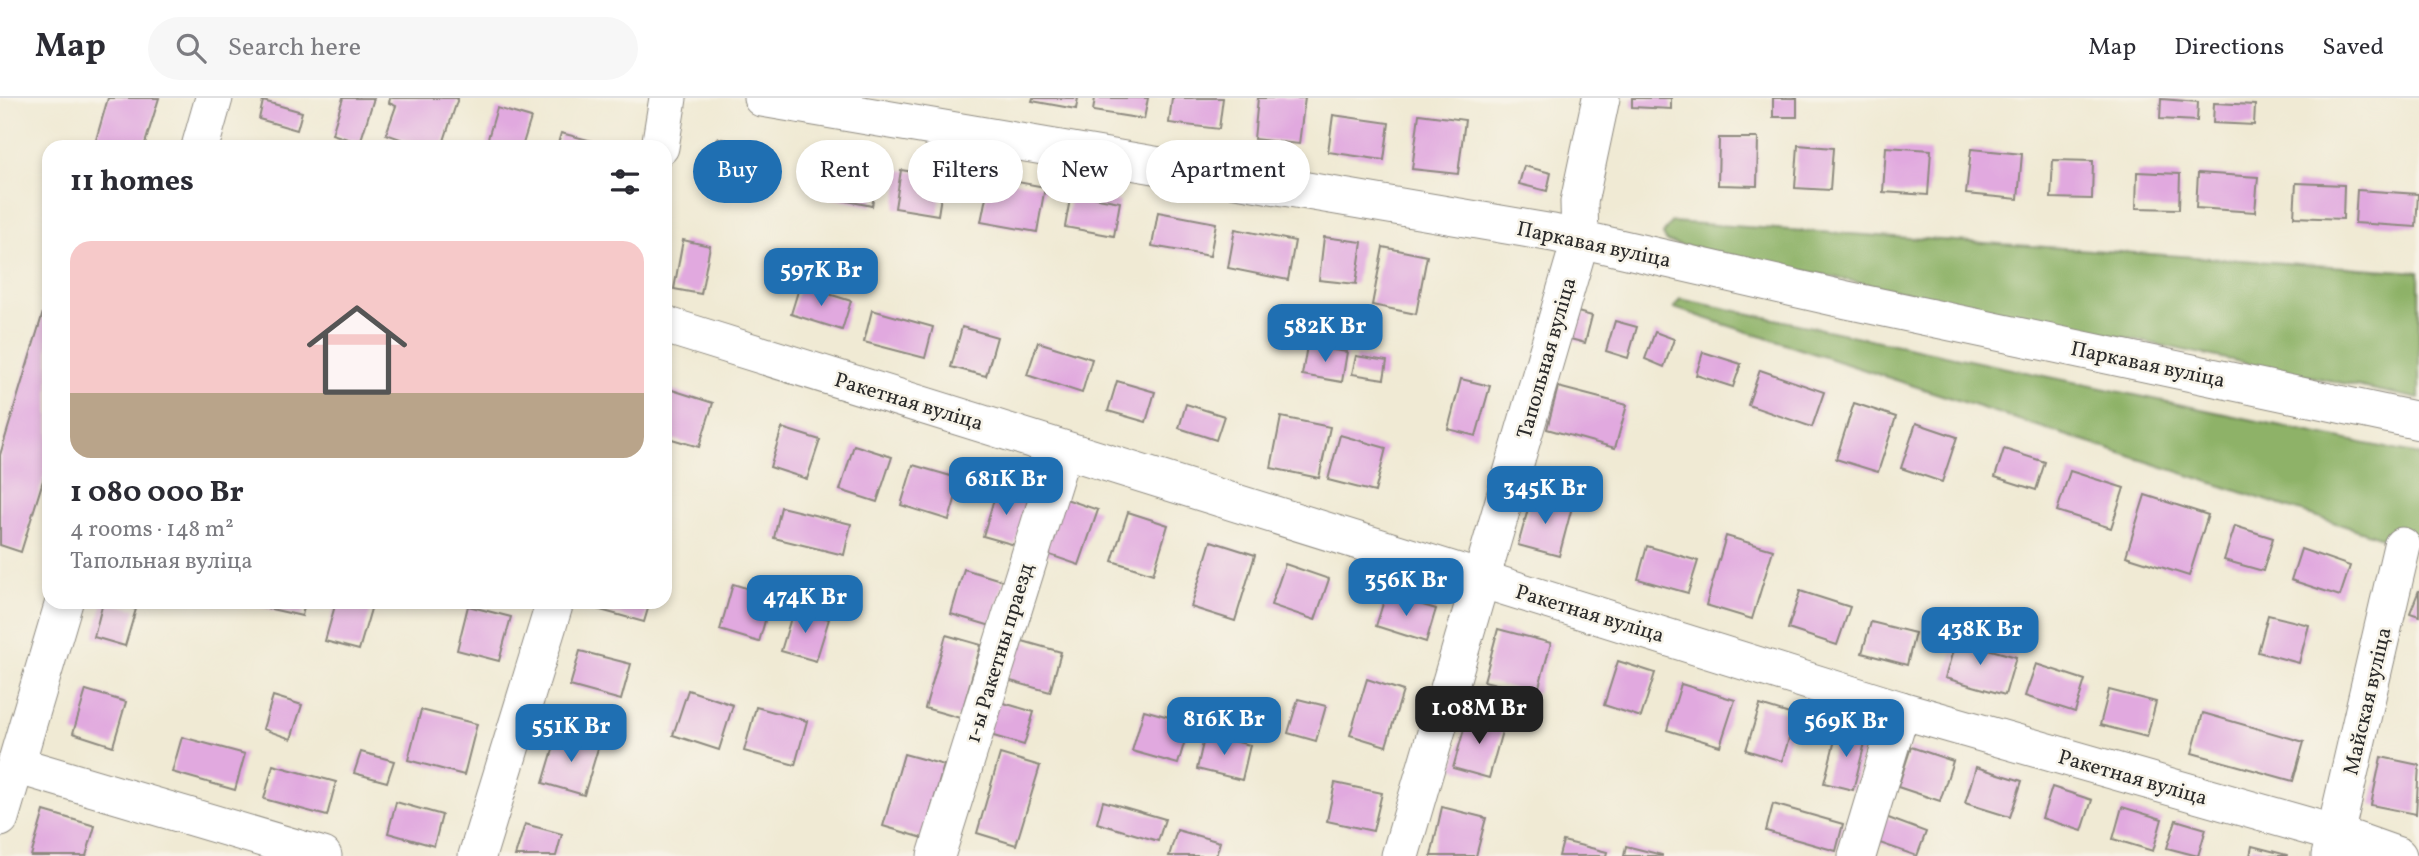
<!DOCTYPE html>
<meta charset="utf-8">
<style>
body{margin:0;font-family:Vollkorn,serif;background:#f7f7f7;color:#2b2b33;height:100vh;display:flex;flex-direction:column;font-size:26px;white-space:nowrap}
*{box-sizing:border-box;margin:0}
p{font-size:23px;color:#7c7c81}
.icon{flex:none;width:38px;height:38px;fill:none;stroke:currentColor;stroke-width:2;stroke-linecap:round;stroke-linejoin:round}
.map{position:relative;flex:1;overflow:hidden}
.details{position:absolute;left:42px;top:42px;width:630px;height:469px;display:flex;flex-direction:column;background:#fff;border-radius:21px;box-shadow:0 4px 10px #0003}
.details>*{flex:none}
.hud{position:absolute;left:693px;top:42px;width:665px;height:63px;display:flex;gap:14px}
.price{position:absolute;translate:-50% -60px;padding:0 16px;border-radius:14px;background:#1f6fb2;color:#fff;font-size:23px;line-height:46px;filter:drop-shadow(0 2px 4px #0008)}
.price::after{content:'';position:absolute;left:50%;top:42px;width:21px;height:16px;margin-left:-10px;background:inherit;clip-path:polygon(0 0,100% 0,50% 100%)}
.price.selected{background:#222;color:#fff}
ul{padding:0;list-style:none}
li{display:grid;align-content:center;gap:14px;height:371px;padding:0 28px}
li span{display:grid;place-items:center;height:217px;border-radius:21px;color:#555}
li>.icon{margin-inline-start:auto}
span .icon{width:126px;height:126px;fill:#fffc;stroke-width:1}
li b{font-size:30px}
h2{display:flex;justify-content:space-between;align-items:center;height:84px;padding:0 28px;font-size:30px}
.tag{padding:0 24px;border-radius:32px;background:#fff;box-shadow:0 4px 10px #0003;font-size:24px;line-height:63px}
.tag.selected{background:#1f6fb2;color:#fff}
header{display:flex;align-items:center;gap:42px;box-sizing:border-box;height:98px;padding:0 35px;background:#fff;border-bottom:2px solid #e1e1e2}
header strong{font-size:33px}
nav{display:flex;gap:38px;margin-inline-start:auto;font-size:24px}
.search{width:490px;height:63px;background:#f7f7f7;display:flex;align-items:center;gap:18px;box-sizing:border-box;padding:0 24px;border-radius:38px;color:#7c7c81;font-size:26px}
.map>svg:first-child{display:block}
.forest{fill:#8eb267;stroke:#5c6e49;stroke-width:2}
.building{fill:#e1a9df}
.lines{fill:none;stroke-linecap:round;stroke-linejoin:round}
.minor-casing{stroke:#8e8a80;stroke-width:39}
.minor{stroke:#fff;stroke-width:37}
.labels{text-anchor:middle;stroke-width:5;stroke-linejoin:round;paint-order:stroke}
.street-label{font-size:21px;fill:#2b2b2b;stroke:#f7f3e8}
</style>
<header>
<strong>Map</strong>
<div class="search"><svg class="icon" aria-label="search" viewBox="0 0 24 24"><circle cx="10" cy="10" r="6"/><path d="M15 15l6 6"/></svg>Search here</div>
<nav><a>Map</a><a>Directions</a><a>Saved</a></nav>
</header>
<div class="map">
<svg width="2419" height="758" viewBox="0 0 2419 758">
<rect width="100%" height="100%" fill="#f7f3e8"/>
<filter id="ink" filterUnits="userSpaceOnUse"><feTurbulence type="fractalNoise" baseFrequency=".0143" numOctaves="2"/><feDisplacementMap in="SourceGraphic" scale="14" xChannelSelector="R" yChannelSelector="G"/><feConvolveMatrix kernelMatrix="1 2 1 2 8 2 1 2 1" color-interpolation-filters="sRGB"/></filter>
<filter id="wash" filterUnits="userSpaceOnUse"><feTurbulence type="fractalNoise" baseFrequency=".00686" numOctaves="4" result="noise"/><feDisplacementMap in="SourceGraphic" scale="28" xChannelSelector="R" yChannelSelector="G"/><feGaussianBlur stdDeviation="1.57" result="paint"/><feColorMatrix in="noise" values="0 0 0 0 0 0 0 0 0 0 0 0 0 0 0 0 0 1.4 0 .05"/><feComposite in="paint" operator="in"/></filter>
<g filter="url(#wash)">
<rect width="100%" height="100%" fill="#f0ead4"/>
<g class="forest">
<polygon points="1671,124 2419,174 2419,301 1674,146 1667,144 1663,136"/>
<polygon points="1680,201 2419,357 2419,452 1674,210"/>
</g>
<g id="blocks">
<g class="building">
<polygon points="108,0 159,0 144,49 94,49"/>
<polygon points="343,0 374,0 360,45 332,36"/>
<polygon points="390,0 458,0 442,49 423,49 386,36 396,8 389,5"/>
<polygon points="1033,0 1078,0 1076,11 1032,3"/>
<polygon points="1095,0 1148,0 1144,21 1093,13"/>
<polygon points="1172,0 1223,0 1219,31 1169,25"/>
<polygon points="1258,0 1305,0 1299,46 1254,41"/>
<polygon points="1632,0 1671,0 1671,11 1632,9"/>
<rect x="1773" y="0" width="24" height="19"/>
<polygon points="2161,1 2198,4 2197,23 2160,21"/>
<polygon points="263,3 302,14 297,32 259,21"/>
<polygon points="2214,5 2255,7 2254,27 2213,25"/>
<polygon points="497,10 531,20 522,49 486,47"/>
<polygon points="1419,16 1465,22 1458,76 1412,71"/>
<polygon points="1333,17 1389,25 1384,62 1328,54"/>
<polygon points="561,35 612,48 612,49 557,49"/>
<polygon points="717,40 754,47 745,96 708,89"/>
<polygon points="1719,40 1758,40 1757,88 1718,87"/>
<polygon points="1798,47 1833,50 1830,92 1795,90"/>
<polygon points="1886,49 1931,52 1928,97 1883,94"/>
<polygon points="1971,51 2022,56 2018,101 1966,96"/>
<polygon points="836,58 880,67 872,108 827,99"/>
<polygon points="2053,62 2093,63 2092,101 2051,100"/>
<polygon points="1524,68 1551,75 1547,93 1519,86"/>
<polygon points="901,72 944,79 938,117 895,110"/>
<polygon points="2137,74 2180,76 2179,111 2136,110"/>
<polygon points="2198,75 2258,79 2255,114 2196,110"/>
<polygon points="990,79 1045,89 1037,134 981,124"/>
<polygon points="2296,85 2344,87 2343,121 2294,119"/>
<polygon points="2357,92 2418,96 2416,129 2355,125"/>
<polygon points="1071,95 1120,104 1114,138 1065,129"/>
<polygon points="1158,114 1216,125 1210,158 1152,148"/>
<polygon points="1235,131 1295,143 1288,182 1228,170"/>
<polygon points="1324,139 1362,144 1356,186 1319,182"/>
<polygon points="683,142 710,148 701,196 674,191"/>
<polygon points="1383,149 1427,158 1416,216 1372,207"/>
<polygon points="800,187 851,203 842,232 791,216"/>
<polygon points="48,198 49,363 21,454 0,447 0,357"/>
<polygon points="872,212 933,229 925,260 864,244"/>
<polygon points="1574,213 1592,218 1585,245 1567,240"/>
<polygon points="1615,223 1637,229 1628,260 1606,253"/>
<polygon points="962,229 997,239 986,278 951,269"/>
<polygon points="1655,234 1674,241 1664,269 1645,261"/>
<polygon points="1038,244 1092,261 1082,295 1027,277"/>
<polygon points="1307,248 1347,254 1342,284 1302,277"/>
<polygon points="1703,254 1741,266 1733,289 1696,277"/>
<polygon points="1356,258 1387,263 1384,281 1352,276"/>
<polygon points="1760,272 1824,294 1812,329 1748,307"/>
<polygon points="1461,281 1490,288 1476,338 1448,331"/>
<polygon points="1117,283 1155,294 1146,324 1108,313"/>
<polygon points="1558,289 1627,307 1615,350 1547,331"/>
<polygon points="669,291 713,305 699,349 665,339 665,305"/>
<polygon points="1854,305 1896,319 1878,374 1836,361"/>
<polygon points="1186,306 1224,318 1216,342 1179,330"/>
<polygon points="1281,319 1330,329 1319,380 1271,370"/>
<polygon points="1916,325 1957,339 1942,384 1901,370"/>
<polygon points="782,330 820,342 807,381 770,369"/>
<polygon points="1340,337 1386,350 1375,394 1328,382"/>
<polygon points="854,347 892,359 877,404 840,392"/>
<polygon points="2004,351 2045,364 2036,392 1995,379"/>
<polygon points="913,367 961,381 949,422 901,407"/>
<polygon points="2070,373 2124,390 2111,430 2057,413"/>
<polygon points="997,391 1029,401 1015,447 983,438"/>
<polygon points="1532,397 1572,409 1559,458 1518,447"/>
<polygon points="2145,397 2208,417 2189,478 2126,458"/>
<polygon points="1063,400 1098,412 1079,467 1044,455"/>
<polygon points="781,409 851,426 844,457 774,440"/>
<polygon points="1128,414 1168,427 1153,476 1112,463"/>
<polygon points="2235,428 2273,440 2263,473 2224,462"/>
<polygon points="1726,438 1773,452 1752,521 1706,507"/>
<polygon points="1211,443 1255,457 1235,523 1191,509"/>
<polygon points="1647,448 1698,463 1688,495 1638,481"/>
<polygon points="2301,451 2350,468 2340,498 2291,482"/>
<polygon points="1285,466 1329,481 1315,522 1271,507"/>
<polygon points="964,471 1004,483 991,528 951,516"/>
<polygon points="733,486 772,498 759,544 720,532"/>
<polygon points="2419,492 2419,518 2410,515"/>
<polygon points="1800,493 1850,509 1837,547 1788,531"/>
<polygon points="1386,496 1436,511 1426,544 1376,528"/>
<polygon points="103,504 136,511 125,548 94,539"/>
<polygon points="259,504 305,504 302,518 258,508"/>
<polygon points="336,504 373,504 359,552 325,543"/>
<polygon points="599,504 650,504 644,524 597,511"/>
<polygon points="468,508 511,519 499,563 457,552"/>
<polygon points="794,510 829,521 816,563 781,553"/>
<polygon points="2268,517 2309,527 2299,565 2258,554"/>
<polygon points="1871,524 1915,535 1907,567 1862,555"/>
<polygon points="1498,531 1551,545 1537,596 1484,583"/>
<polygon points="946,537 981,547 960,620 925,610"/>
<polygon points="1019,542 1061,554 1050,594 1007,582"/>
<polygon points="1956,542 2016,559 2005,597 1945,580"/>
<polygon points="580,553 631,566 621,602 570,588"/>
<polygon points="1618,563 1655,575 1641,619 1604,607"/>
<polygon points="2036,566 2085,582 2075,614 2025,598"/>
<polygon points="1367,581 1403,593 1386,648 1350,637"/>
<polygon points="1681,586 1735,602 1720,648 1667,632"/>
<polygon points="86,592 126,604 113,648 73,635"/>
<polygon points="688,592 733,607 719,652 673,637"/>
<polygon points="2109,592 2156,604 2147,639 2100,627"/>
<polygon points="273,598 302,607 291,641 263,631"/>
<polygon points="1298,601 1326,608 1316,643 1288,635"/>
<polygon points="997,603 1034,614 1024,647 987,636"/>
<polygon points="1760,607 1796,618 1782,663 1746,652"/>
<polygon points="756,609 807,623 795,667 744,653"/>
<polygon points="421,612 477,626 464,677 408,662"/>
<polygon points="1144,612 1190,625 1178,666 1132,653"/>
<polygon points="2203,615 2304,644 2293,683 2192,655"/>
<polygon points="1468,617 1504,626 1489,680 1453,670"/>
<polygon points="1838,630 1867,637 1853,692 1824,685"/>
<polygon points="558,635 599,647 584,697 543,685"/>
<polygon points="1205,636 1250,647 1242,682 1197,671"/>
<polygon points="182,639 245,656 235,692 172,674"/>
<polygon points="1911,649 1953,663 1940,703 1898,689"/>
<polygon points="361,654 394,663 387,684 354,675"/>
<polygon points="904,656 944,667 923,740 883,728"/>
<polygon points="1000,656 1040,668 1016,747 977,735"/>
<polygon points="2381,659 2419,667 2416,716 2371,707"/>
<polygon points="273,667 336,684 327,718 264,701"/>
<polygon points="1976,669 2022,683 2010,719 1965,705"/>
<polygon points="1335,685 1382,695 1373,733 1327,723"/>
<polygon points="2052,689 2092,702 2082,733 2042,720"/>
<polygon points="1103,703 1165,721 1158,743 1097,725"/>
<polygon points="396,704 442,717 434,748 388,735"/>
<polygon points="1773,706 1843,726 1836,753 1766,733"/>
<polygon points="1442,709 1486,720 1476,758 1431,758"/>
<polygon points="2122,709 2162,721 2153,753 2113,741"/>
<polygon points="44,713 95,728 86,758 31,758"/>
<polygon points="1883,718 1926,734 1917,758 1874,743"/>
<polygon points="2176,722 2206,731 2198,758 2167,750"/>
<polygon points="525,726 562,736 556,758 515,758"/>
<polygon points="1177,732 1220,744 1216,758 1169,758"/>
<polygon points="1563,743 1607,754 1606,758 1559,758"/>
<polygon points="1626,748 1662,757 1662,758 1624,758"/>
<polygon points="2252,748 2287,757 2287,758 2250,758"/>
</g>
</g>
</g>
<g filter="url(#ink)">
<use href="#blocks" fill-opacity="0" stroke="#8e8a80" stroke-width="2"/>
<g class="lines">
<defs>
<g id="minor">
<polyline points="762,0 1553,135 1847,202 2419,323"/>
<polyline points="200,49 214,0"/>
<polyline points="660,49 668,0"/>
<polyline points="665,227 1901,612 2336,736 2398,758"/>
<polyline points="16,667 323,758"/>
<polyline points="0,720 64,504"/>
<polyline points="477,758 555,504"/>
<polyline points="936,758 1063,352"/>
<polyline points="1400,758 1580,143 1579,104 1601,0"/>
<polyline points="1857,758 1901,612"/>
<polyline points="2330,758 2402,448"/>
</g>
</defs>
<use href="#minor" class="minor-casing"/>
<use href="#minor" class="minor"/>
</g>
</g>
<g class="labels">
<g class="street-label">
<text transform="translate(1594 146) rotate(12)" y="7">Паркавая вуліца</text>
<text transform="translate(1546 260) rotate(-74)" y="7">Тапольная вуліца</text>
<text transform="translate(2148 266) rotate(12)" y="7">Паркавая вуліца</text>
<text transform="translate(909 303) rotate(17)" y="7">Ракетная вуліца</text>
<text transform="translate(1590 515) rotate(17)" y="7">Ракетная вуліца</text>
<text transform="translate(999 555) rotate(-73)" y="7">1-ы Ракетны праезд</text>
<text transform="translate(2367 603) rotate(-77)" y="7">Майская вуліца</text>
<text transform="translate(2133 679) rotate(16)" y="7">Ракетная вуліца</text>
</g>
</g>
</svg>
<b class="price" style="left:821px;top:210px">597K Br</b>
<b class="price" style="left:1325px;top:266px">582K Br</b>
<b class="price" style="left:1006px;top:419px">681K Br</b>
<b class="price" style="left:1545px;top:428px">345K Br</b>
<b class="price" style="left:1406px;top:520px">356K Br</b>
<b class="price" style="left:805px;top:537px">474K Br</b>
<b class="price" style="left:1980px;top:569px">438K Br</b>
<b class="price selected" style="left:1479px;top:648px">1.08M Br</b>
<b class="price" style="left:1224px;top:659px">816K Br</b>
<b class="price" style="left:1846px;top:661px">569K Br</b>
<b class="price" style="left:571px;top:666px">551K Br</b>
<div class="hud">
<a class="tag selected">Buy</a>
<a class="tag">Rent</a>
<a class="tag">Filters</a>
<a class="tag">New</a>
<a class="tag">Apartment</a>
</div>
<section class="details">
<h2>11 homes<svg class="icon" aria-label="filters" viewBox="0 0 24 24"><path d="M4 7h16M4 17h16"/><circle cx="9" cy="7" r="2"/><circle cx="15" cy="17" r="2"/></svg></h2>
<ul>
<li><span style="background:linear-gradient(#f6c9c9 70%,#b9a48a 0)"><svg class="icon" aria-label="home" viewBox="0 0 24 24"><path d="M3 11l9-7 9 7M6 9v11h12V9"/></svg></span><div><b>1 080 000 Br</b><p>4 rooms · 148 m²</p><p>Тапольная вуліца</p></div></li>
</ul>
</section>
</div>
